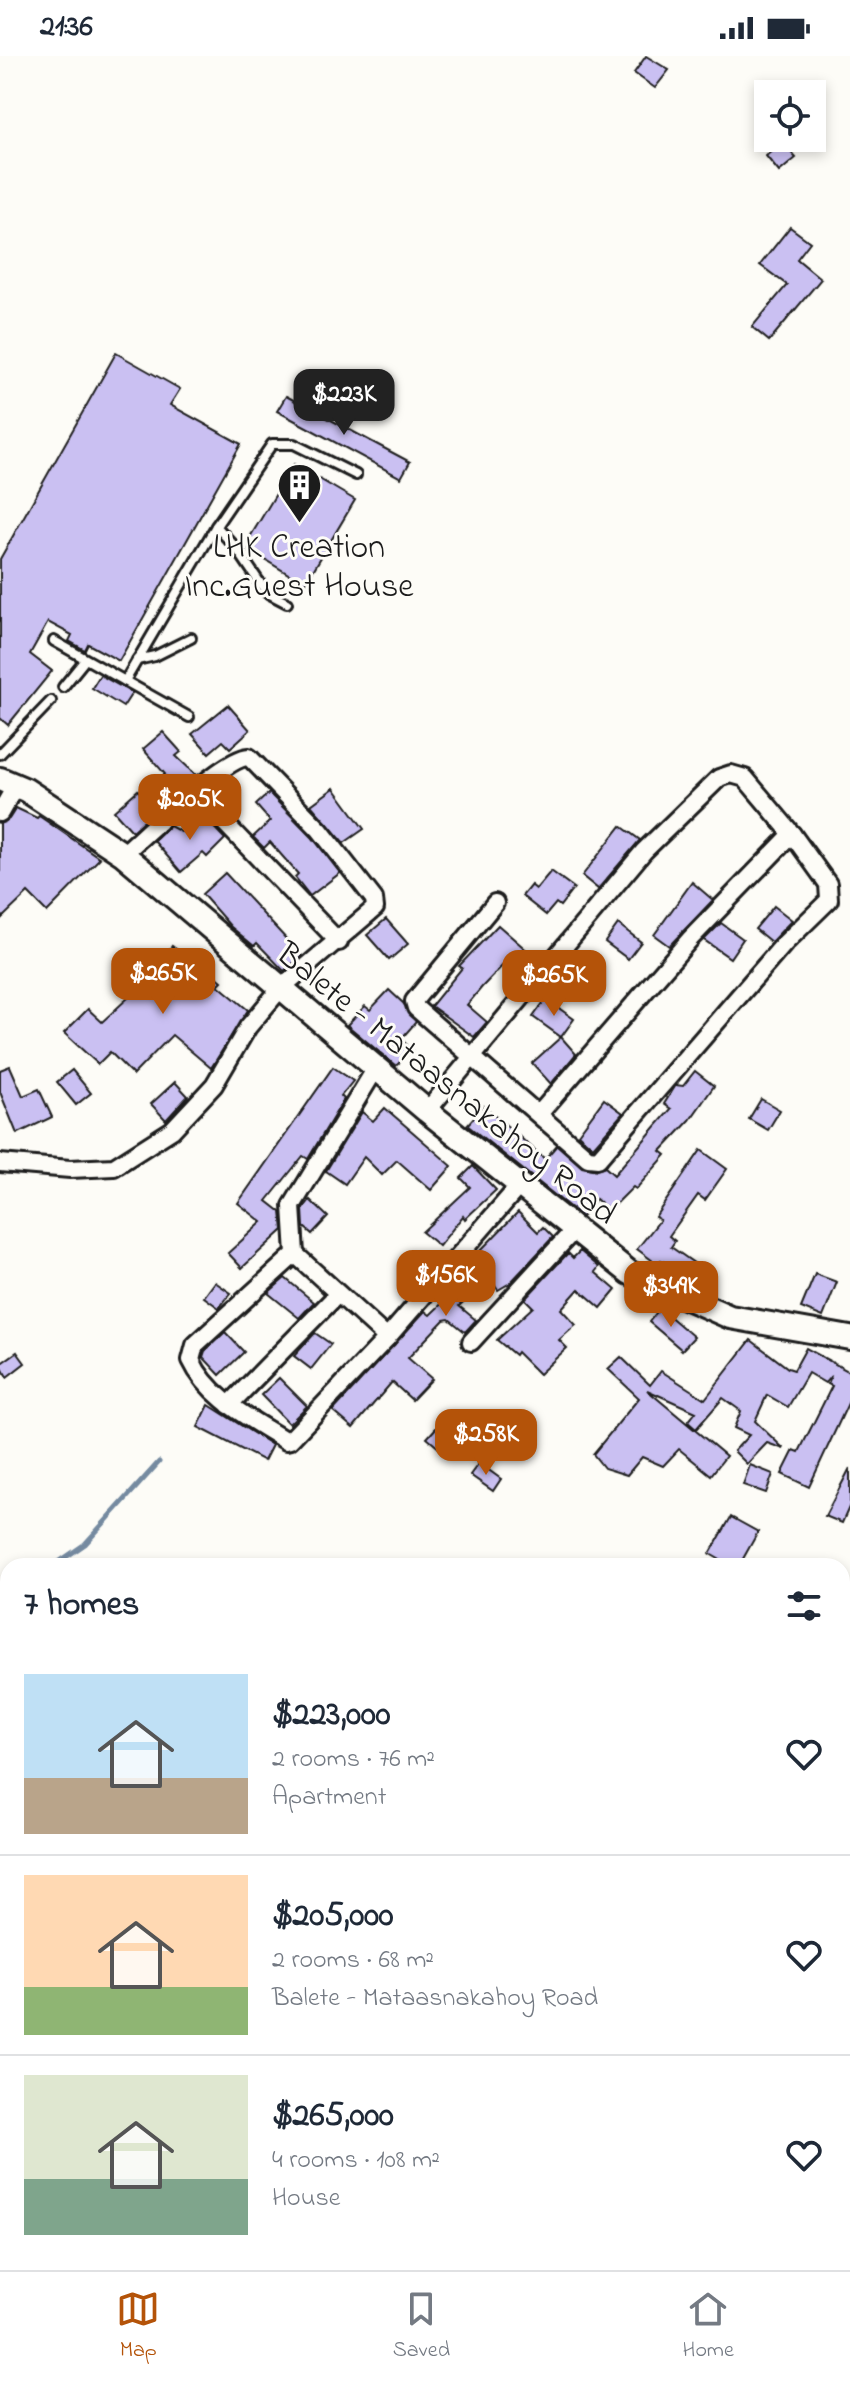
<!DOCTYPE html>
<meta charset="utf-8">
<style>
body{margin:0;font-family:"Indie Flower",sans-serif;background:#f2f2f3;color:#1f2937;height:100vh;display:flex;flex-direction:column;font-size:30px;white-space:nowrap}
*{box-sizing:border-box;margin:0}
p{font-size:26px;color:#747a83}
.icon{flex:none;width:44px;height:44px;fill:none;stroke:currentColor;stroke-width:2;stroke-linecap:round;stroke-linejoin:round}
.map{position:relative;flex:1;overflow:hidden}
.drawer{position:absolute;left:0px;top:1502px;width:850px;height:712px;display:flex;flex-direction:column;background:#fff;border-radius:24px 24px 0 0;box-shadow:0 4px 12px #0003}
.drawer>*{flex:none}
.controls{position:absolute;left:754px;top:24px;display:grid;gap:16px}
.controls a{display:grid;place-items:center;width:72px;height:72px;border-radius:0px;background:#fff;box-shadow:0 4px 12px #0003;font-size:40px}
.price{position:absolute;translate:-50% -68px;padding:0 18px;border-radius:16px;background:#b45309;color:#fff;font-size:26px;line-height:52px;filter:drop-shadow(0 2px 4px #0008)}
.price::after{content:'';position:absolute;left:50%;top:48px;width:24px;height:18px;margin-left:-12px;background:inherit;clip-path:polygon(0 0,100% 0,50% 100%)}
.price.current{background:#222;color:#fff}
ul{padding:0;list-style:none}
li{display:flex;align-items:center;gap:24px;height:200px;padding:0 24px}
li+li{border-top:2px solid #e0e1e3}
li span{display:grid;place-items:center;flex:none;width:224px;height:160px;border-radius:0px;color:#555}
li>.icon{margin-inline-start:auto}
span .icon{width:96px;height:96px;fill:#fffc;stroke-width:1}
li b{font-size:34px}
h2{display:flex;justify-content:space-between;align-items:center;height:96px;padding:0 24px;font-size:34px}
.status{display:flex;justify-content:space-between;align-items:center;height:56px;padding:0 40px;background:#fff;direction:ltr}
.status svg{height:22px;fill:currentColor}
.menu{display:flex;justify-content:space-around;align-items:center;height:112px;border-top:2px solid #e0e1e3;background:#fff;font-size:22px;color:#747a83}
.menu a{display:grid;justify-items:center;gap:4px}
.menu .current{color:#b45309}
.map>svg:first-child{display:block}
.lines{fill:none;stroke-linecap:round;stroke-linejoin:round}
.stream{stroke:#748aa0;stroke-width:5}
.building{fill:#cac0f2;stroke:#1c1c1c;stroke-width:2}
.lane-casing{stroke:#1c1c1c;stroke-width:14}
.street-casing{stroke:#1c1c1c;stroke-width:22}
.secondary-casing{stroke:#1c1c1c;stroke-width:28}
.lane{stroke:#fdfcf7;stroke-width:8}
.street{stroke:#fdfcf7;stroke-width:16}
.secondary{stroke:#fdfcf7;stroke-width:22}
.labels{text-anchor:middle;stroke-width:6;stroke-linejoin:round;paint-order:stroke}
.poi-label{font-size:34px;fill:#1c1c1c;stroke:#fdfcf7}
.street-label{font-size:34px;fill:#1c1c1c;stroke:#fdfcf7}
</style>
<div class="status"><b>21:36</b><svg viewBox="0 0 49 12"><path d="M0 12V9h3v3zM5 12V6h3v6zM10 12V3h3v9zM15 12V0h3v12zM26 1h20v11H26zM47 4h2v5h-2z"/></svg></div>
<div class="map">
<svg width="850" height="2214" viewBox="0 0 850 2214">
<rect width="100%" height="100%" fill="#fdfcf7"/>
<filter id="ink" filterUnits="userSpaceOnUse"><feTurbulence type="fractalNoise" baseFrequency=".0125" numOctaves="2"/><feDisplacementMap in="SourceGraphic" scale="16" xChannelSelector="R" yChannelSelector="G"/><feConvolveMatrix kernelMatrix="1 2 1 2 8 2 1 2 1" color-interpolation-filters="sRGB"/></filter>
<g filter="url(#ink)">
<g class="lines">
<g class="stream">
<polyline points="53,1510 85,1488 159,1406"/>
<polyline points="0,1547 8,1544"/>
</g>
</g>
<g class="building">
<polygon points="646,0 669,14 655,32 634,17"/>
<polygon points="782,86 796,102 779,116 766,100"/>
<polygon points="790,171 810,186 797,203 821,223 769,285 752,271 787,229 760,209"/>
<polygon points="116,297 180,333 170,349 241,388 119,605 88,588 85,594 69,585 72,579 48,566 30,598 52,615 8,669 0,662 0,503"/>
<polygon points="286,340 410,406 401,422 277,355"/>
<polygon points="294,408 355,444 305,528 244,491"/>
<polygon points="100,619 132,637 123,651 92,632"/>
<polygon points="228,649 250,674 230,692 223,685 209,697 192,678"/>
<polygon points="163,676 181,696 176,700 196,719 175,737 160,722 165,718 143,693"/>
<polygon points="334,732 364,773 344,787 311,749"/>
<polygon points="138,734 155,754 132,775 114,755"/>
<polygon points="269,737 312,781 340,817 310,840 295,821 298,818 270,786 264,792 253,781 270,765 256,749"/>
<polygon points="16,752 37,762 39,760 100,802 47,856 28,837 0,864 0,768 9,763"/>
<polygon points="200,757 225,783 207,801 203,797 181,816 154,785 170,770 181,776"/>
<polygon points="621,770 640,784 598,833 582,820"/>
<polygon points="551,815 574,832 560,850 556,847 546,859 522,840 531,829 536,833"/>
<polygon points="225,817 302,900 284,915 257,887 254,890 231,871 202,838"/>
<polygon points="692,826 713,844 669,890 654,879"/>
<polygon points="774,850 792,864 771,886 755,873"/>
<polygon points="386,863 408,888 389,904 367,879"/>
<polygon points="721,867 743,883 730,902 704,884"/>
<polygon points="618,868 641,886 628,903 605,886"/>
<polygon points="498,869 538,904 522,923 506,906 482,931 467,949 487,966 474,981 431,950 462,912 459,910"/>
<polygon points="172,890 205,914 207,912 222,925 218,929 248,954 211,1012 172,979 133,1019 110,996 98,1008 64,977 88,953 102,966 129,941 120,931 144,911 150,919"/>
<polygon points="389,934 403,947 416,966 401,983 412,994 396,1010 347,969 365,950 370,954"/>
<polygon points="546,943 574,963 561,981 533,961"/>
<polygon points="561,981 576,998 551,1028 532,1007"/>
<polygon points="10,1010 23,1040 39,1033 52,1061 17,1078 0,1036 0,1014"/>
<polygon points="333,1011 353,1025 341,1040 344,1043 308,1103 303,1100 267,1145 281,1156 283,1174 242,1212 228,1197 262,1166 238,1147"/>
<polygon points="72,1014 91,1037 76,1049 57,1026"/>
<polygon points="695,1015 714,1030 690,1064 661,1095 666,1099 636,1133 633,1131 609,1155 596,1143 582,1161 467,1069 484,1050 545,1103 557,1089 582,1111 597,1114 605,1111 614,1119 671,1053 664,1048 676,1029 683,1030"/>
<polygon points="175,1026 188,1040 166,1064 151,1048"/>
<polygon points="604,1043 623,1057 593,1091 578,1078"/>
<polygon points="761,1043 780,1054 768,1074 749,1063"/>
<polygon points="385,1052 452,1110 431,1134 397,1104 382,1119 364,1101 345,1128 326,1115 362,1056 373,1065"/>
<polygon points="701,1094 727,1113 705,1144 698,1139 669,1180 675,1185 671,1191 701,1212 691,1226 661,1204 657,1208 637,1193 660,1164 655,1161"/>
<polygon points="473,1110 496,1134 465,1163 463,1160 439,1190 422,1176 470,1131 461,1122"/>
<polygon points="310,1144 328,1161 312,1178 304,1171 303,1153"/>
<polygon points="518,1156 538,1176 543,1171 553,1181 510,1227 498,1234 489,1222 459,1250 476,1264 465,1276 449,1263 444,1264 408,1302 432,1323 412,1344 392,1326 353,1372 333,1355 425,1255 430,1259 484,1207 475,1200"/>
<polygon points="580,1195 599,1211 595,1216 616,1234 601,1252 579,1233 561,1253 576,1269 559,1284 567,1292 539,1318 517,1296 515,1299 497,1284 533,1251 525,1243 568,1197 573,1202"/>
<polygon points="815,1218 837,1226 823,1261 801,1252"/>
<polygon points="285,1222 314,1246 299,1262 268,1237"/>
<polygon points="215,1226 231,1237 219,1252 204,1241"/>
<polygon points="660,1252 694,1281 682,1294 649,1266"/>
<polygon points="225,1276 244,1296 220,1319 203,1301 205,1295"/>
<polygon points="315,1277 331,1288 311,1313 294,1300"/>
<polygon points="751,1284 788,1312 794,1314 806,1292 850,1316 850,1343 809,1431 782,1418 794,1394 799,1396 832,1330 828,1328 831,1320 825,1327 808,1317 788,1351 767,1339 755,1365 784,1393 767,1387 747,1408 734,1395 749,1379 734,1372 741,1355 723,1342 696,1373 688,1366 696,1356 647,1334 726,1400 711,1419 679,1393 663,1410 642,1401 627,1419 604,1412 593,1398 639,1342 608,1313 621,1301 650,1329 661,1315 705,1343"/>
<polygon points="17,1296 25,1307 7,1321 0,1308"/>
<polygon points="279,1322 307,1350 289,1368 261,1339"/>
<polygon points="209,1349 272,1389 264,1405 198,1371"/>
<polygon points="446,1361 465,1378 447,1399 427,1382"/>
<polygon points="479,1407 501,1423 493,1435 470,1419"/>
<polygon points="750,1409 773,1418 766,1437 743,1429"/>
<polygon points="850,1412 850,1449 842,1467 825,1460"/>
<polygon points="731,1461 758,1476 739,1510 731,1510 710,1498"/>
</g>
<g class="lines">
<defs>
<g id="lane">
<polyline points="216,470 237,493 266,536 287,547"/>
<polyline points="54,585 125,625 216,470 272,388 294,388 356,419"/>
<polyline points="137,604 155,600 191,582"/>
<polyline points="125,625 189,661"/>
<polyline points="63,631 84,605"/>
<polyline points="0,698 51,645"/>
</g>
<g id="street">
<polyline points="195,736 339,886"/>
<polyline points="0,757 16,729"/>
<polyline points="495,847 414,945 416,952 588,1102 598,1103 785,887 829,844 828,828 792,778"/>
<path d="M376 1012 292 1150 295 1198 195 1289 191 1304C209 1343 250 1362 286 1385L290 1384 387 1282 519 1130"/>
<polyline points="427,1055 644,795 719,722 731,718 745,722 792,778 691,882 539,1058"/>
<path d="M0 1107 70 1113 114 1111 172 1074 214 1029 248 971 280 933 375 852 374 843 320 774 249 701C226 700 145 779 123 798"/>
<polyline points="295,1198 387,1282"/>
<polyline points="471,1286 574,1174"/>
<polyline points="229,1349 338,1238"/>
<polyline points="842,1751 850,1759"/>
<polyline points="842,1796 850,1797"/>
<polyline points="842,2115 850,2108"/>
<polyline points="44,2214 53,2206"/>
<polyline points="718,2214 729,2206"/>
</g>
<polyline id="secondary" points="0,723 26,734 123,798 427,1055 630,1217 730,1261 850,1282"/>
</defs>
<use href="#lane" class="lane-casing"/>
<use href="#street" class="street-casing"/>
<use href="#secondary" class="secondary-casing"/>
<use href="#lane" class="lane"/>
<use href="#street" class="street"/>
<use href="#secondary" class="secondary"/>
</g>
</g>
<defs>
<symbol id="building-pin" viewBox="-11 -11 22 30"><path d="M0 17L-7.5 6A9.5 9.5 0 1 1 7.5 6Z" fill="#1c1c1c" stroke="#fdfcf7"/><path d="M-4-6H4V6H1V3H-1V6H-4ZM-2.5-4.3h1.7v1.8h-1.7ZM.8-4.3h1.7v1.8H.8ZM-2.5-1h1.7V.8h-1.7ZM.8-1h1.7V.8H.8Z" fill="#fff"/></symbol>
</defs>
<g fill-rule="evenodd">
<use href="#building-pin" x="274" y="404" width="51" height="69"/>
</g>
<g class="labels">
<g class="poi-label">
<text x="299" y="501">LHK Creation<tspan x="299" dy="39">Inc.Guest House</tspan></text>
</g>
<g class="street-label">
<text transform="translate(448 1026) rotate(39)" y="12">Balete - Mataasnakahoy Road</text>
</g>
</g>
</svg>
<div class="controls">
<a><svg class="icon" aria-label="locate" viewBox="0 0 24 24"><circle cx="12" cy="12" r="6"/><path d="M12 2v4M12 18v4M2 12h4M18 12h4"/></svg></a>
</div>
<b class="price current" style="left:344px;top:381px">$223K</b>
<b class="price" style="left:190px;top:786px">$205K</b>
<b class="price" style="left:163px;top:960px">$265K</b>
<b class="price" style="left:554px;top:962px">$265K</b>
<b class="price" style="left:446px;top:1262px">$156K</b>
<b class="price" style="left:671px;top:1273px">$349K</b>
<b class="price" style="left:486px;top:1421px">$258K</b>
<section class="drawer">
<h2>7 homes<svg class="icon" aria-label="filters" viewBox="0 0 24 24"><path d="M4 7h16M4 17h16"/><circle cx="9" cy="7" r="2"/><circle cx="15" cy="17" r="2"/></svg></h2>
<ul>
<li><span style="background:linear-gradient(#bfe0f5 65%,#b9a48a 0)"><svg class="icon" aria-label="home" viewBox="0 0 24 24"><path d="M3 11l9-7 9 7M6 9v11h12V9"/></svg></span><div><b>$223,000</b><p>2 rooms · 76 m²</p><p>Apartment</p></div><svg class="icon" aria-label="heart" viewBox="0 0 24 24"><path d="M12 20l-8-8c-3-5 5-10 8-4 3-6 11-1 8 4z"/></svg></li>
<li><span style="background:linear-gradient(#ffd9b3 70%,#8fb573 0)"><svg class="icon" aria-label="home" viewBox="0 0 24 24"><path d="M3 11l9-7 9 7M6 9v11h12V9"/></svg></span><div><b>$205,000</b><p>2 rooms · 68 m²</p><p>Balete - Mataasnakahoy Road</p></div><svg class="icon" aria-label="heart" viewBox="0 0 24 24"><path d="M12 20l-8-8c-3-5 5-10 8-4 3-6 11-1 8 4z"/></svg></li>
<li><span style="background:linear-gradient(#dfe7d0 65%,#7fa58c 0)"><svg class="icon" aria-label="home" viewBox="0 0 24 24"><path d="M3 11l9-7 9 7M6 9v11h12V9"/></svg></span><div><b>$265,000</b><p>4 rooms · 108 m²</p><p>House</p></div><svg class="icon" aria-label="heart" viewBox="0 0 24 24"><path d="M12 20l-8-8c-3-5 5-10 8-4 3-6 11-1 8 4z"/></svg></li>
</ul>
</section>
</div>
<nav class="menu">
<a class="current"><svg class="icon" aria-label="map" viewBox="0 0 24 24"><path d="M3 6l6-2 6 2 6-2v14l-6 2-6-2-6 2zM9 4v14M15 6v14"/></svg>Map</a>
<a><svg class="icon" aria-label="saved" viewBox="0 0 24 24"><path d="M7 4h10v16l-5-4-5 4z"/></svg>Saved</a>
<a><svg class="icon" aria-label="home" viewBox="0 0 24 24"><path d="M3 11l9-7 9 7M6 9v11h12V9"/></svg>Home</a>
</nav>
